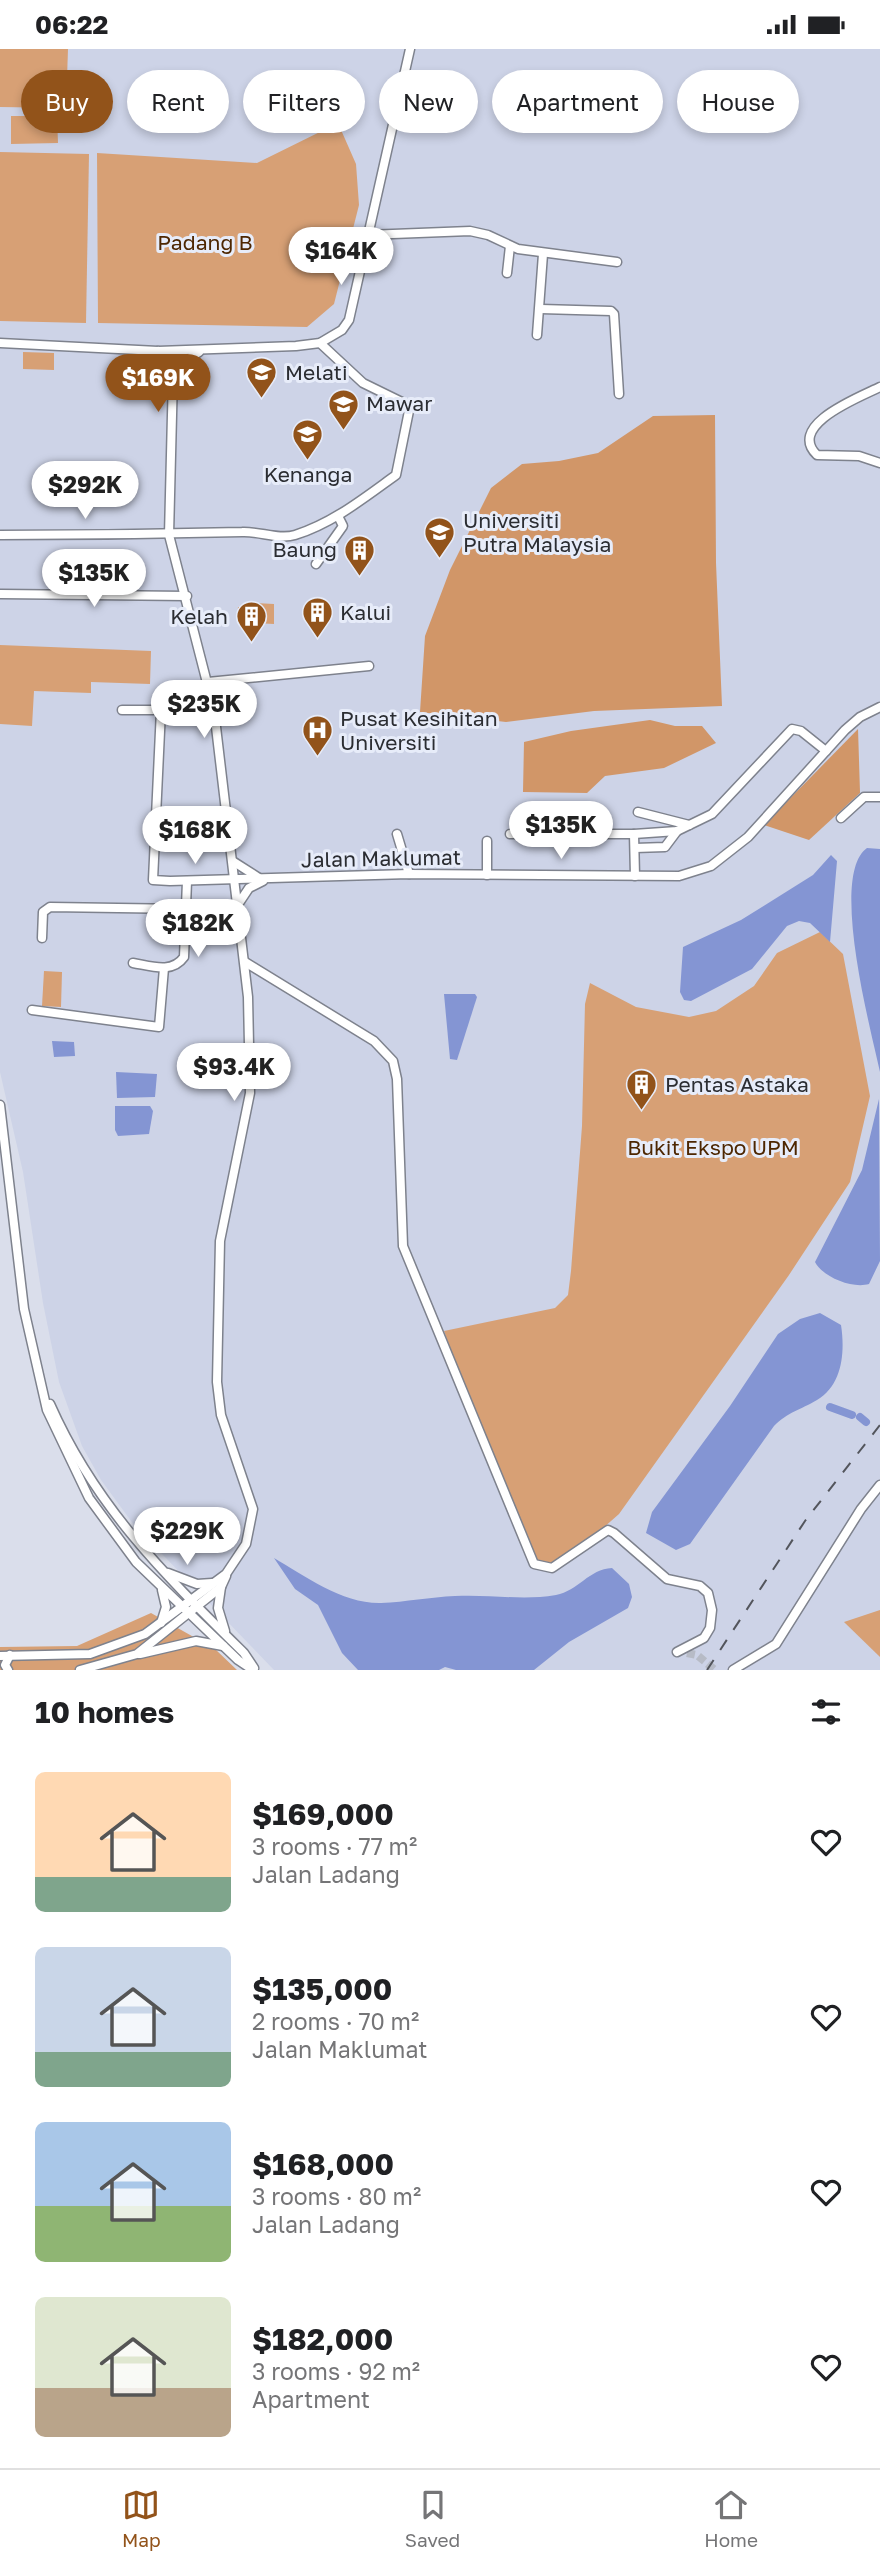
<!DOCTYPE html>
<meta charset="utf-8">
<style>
body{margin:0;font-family:"Golos Text",sans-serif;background:#f2f2f2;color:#202124;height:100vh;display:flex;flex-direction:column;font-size:26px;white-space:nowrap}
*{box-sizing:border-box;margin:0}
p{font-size:23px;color:#757577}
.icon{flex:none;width:38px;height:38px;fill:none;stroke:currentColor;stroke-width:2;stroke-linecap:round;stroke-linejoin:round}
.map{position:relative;height:1621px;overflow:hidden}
.details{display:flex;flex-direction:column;background:#fff;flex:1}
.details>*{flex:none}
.hud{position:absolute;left:21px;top:21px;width:838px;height:63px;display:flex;gap:14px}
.price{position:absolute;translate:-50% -60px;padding:0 16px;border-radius:24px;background:#fff;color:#222;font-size:23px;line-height:46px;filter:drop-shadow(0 2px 4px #0008)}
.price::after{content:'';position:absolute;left:50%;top:42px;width:21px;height:16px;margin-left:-10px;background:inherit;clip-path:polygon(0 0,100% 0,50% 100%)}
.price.active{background:#92531a;color:#fff}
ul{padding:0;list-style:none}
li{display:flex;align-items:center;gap:21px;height:175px;padding:0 35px}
li span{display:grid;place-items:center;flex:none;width:196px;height:140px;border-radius:10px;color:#555}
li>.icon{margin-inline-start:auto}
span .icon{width:84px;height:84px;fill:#fffc;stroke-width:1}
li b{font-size:30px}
h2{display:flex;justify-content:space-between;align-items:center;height:84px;padding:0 35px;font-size:30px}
.chip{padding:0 24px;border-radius:32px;background:#fff;box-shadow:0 4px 10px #0003;font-size:24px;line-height:63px}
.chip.active{background:#92531a;color:#fff}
.status{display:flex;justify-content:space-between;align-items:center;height:49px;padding:0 35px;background:#fff;direction:ltr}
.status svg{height:19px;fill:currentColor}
.dock{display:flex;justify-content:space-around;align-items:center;height:98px;border-top:2px solid #e0e0e0;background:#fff;font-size:19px;color:#757577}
.dock a{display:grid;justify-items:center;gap:4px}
.dock .active{color:#92531a}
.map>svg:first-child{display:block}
.built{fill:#cdd3e7}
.green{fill:#d7a075}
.forest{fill:#d19668}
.water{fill:#8495d3}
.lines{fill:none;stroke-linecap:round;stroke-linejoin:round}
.canal{stroke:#8495d3;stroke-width:8}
.minor-tunnel{stroke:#b7bbc6;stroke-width:8;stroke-dasharray:8 4;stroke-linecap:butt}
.minor-casing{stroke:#7e828d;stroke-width:11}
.minor{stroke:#fff;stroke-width:8}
.rail{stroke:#53555c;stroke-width:2;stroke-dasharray:12 12;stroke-linecap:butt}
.labels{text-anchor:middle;stroke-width:6;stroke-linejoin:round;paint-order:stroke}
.park-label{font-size:21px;fill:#4d2601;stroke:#e7ecf9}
.poi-label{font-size:21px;fill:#2b2d32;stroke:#e7ecf9;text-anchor:start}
.street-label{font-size:21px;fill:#2b2d32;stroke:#e7ecf9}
</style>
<div class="status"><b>06:22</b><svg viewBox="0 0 49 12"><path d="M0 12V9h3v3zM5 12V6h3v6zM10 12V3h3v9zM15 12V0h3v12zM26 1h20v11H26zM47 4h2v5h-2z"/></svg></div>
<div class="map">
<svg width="880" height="1621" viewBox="0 0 880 1621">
<rect width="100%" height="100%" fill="#dadeeb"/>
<polygon class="built" points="0,0 880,0 880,1621 274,1621 134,1476 101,1431 82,1397 59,1333 43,1254 23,1123 0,1023"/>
<g class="green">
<polygon points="0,0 68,0 66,59 0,58"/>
<polygon points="11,67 57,67 58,94 11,95"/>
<polygon points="338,74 356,115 359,156 334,255 307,278 98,274 97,104 257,114"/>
<polygon points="0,103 89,105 86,274 0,272"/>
<polygon points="23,303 54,304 54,321 23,320"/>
<polygon points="255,554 274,555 274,575 237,573 238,558 254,558"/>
<polygon points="0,596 151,602 150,635 91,633 91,644 34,642 32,677 0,675"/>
<polygon points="820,883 843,905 870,1047 850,1133 789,1226 619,1465 554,1522 534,1520 519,1492 444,1282 555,1259 568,1246 571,1222 582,1077 585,955 590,934 636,958 689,968 716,962 754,937 777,904"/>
<polygon points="44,922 62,923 61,958 42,957"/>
<polygon points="880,1561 880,1608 844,1573"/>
<polygon points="151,1564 215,1600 237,1621 0,1621 0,1598 77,1597"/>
</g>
<g class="forest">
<polygon points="715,366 716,514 722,657 594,662 506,673 420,663 425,587 450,521 491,439 522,415 559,412 598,404 653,367"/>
<polygon points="650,671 675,677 702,677 716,694 664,719 605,727 587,744 523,743 524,693 571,682"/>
<polygon points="858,680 860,744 809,791 764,776"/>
</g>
<g class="water">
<path d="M867 799 880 800V1023C871 981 829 826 867 799Z"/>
<polygon points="831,806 837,812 830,893 810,874 799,872 787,877 752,920 691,952 684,951 680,943 683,898 741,871 813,826"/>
<polygon points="444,945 475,945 477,948 457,1011 450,1010"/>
<polygon points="52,992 74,993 75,1007 54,1008"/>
<polygon points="116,1023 157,1025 155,1048 117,1049"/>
<path d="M879 1050 880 1212 869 1235C852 1240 823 1228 815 1213L862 1121Z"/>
<polygon points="115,1057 150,1057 153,1062 149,1085 118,1087 115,1081"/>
<path d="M820 1264 841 1276C845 1302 843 1336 817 1351 800 1361 788 1363 774 1377L690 1495 676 1501 646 1484 652 1463 730 1357 778 1285 800 1270Z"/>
<path d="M274 1509C305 1527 343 1555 381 1554 406 1553 430 1548 455 1547 490 1545 522 1552 556 1546 578 1542 589 1520 612 1519L629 1535 632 1548 628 1559 569 1593 534 1621H456L445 1618 439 1621H358L342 1604 318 1556 295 1540Z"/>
</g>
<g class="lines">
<g class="canal">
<polyline points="830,1358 852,1366"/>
<polyline points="860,1368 866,1373"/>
</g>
<polyline class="minor-tunnel" points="687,1604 697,1606 715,1621"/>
<defs>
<g id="minor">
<polyline points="367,186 470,182 488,186 518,200 617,213"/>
<polyline points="507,224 510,197"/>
<polyline points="541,260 611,262 614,265 619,345"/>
<polyline points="537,286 543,205"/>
<polyline points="0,294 158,302 296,297 320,294 342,281 349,271 410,0"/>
<polyline points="173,326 186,311 199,303"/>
<path d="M880 338C860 348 786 376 817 406L859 407 880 414"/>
<path d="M0 486C81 486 161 485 242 483 259 482 279 491 295 486 333 474 364 449 396 426L410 357 363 334 320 294"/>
<polyline points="316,515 343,477 338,467"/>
<polyline points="1,545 187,547"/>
<polyline points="208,633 369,617"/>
<polyline points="122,661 214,661"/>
<polyline points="161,661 153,831 170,832 409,825 679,827 711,817 748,788 845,681 860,668 880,658"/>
<polyline points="638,763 689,776"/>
<polyline points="841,769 864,748 880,748"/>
<polyline points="397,785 409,825"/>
<polyline points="510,785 634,785"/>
<polyline points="635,799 665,798 677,782"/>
<polyline points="234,813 259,829"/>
<polyline points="487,826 487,792"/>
<polyline points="635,827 634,785 677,782 712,765 792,680 801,682 826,702"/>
<polyline points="239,854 249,839 263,832"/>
<polyline points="42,889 43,863 50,858 186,860"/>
<polyline points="245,913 374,992 393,1012 397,1030 403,1197 534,1515 552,1519 608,1481 614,1484 667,1530 700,1537 708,1544 712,1561 710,1579 704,1589 677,1603"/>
<path d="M133 914C151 917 172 925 184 908L187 832"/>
<polyline points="32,961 159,978 164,919"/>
<polyline points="0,1056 24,1260 47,1361 89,1449 136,1513 238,1611 253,1621"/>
<path d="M50 1355C96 1459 165 1526 244 1604L254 1619"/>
<polyline points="168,1524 197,1535 212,1534"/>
<polyline points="221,1538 218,1559 225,1582"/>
<polyline points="161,1574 166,1558 162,1541"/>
<polyline points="140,1605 196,1592 223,1597"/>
<polyline points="0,1607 90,1605 145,1585 226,1525 246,1495 253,1460 221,1366 217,1333 220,1192 250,1044 248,948 214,661 169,486 173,326 158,302"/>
<polyline points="8,1621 5,1616 10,1606"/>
<polyline points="80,1621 137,1605 221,1538 226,1527"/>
<polyline points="733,1621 776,1595 861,1460 880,1436"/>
</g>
</defs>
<use href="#minor" class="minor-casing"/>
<use href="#minor" class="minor"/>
<polyline class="rail" points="707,1621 805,1472 880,1376"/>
</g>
<defs>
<symbol id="university-pin" viewBox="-11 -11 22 30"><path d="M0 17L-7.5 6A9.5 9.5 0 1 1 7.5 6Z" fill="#92531a" stroke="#e7ecf9"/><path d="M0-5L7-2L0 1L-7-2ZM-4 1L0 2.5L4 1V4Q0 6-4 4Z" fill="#fff"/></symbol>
<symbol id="building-pin" viewBox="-11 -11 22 30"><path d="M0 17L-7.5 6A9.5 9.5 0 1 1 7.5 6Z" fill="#92531a" stroke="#e7ecf9"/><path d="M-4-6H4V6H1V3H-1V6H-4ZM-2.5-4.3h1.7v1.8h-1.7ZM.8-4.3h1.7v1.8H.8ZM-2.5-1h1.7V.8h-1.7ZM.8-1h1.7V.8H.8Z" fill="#fff"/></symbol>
<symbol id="hospital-pin" viewBox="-11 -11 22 30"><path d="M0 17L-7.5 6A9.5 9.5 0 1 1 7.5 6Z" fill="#92531a" stroke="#e7ecf9"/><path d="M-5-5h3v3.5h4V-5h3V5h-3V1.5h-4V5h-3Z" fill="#fff"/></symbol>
</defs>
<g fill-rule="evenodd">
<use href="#university-pin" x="244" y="306" width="35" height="47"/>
<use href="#university-pin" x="326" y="338" width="35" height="47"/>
<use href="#university-pin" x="290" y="368" width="35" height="47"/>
<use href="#university-pin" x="422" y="466" width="35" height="47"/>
<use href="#building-pin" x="342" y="484" width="35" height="47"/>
<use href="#building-pin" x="300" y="546" width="35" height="47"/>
<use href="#building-pin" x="234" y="550" width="35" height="47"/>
<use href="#hospital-pin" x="300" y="664" width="35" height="47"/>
<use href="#building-pin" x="624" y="1018" width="35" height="47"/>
</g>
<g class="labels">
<g class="park-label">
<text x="205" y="201">Padang B</text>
<text x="713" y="1106">Bukit Ekspo UPM</text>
</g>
<g class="poi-label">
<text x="285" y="331">Melati</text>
<text x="366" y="362">Mawar</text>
<text x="308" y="433" text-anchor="middle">Kenanga</text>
<text x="463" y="479">Universiti<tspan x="463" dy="24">Putra Malaysia</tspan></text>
<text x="337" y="508" text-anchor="end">Baung</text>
<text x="340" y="571">Kalui</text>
<text x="228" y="575" text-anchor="end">Kelah</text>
<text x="340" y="677">Pusat Kesihitan<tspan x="340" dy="24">Universiti</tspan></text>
<text x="665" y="1043">Pentas Astaka</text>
</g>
<g class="street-label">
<text transform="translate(381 810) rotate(-1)" y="7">Jalan Maklumat</text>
</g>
</g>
</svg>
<b class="price" style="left:341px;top:238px">$164K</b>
<b class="price active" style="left:158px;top:365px">$169K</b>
<b class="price" style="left:85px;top:472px">$292K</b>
<b class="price" style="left:94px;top:560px">$135K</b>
<b class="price" style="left:204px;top:691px">$235K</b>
<b class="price" style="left:561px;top:812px">$135K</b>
<b class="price" style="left:195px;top:817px">$168K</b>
<b class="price" style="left:198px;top:910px">$182K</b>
<b class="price" style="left:234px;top:1054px">$93.4K</b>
<b class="price" style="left:187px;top:1518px">$229K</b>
<div class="hud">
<a class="chip active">Buy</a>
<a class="chip">Rent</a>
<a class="chip">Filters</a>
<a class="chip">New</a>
<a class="chip">Apartment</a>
<a class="chip">House</a>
</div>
</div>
<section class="details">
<h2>10 homes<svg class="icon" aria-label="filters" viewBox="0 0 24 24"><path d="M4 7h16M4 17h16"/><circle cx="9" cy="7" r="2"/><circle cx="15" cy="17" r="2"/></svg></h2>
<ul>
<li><span style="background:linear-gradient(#ffd9b3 75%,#7fa58c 0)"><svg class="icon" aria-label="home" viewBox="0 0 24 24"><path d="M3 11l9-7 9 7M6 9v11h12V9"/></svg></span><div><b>$169,000</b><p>3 rooms · 77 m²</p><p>Jalan Ladang</p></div><svg class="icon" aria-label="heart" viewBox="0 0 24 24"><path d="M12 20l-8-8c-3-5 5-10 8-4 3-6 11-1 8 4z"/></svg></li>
<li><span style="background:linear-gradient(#c9d6e8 75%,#7fa58c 0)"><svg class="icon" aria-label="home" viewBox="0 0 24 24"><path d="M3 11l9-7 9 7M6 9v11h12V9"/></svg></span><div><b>$135,000</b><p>2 rooms · 70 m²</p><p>Jalan Maklumat</p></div><svg class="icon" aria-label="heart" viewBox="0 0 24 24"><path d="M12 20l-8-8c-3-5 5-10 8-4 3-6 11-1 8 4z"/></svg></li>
<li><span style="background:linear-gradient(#a9c7e8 60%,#8fb573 0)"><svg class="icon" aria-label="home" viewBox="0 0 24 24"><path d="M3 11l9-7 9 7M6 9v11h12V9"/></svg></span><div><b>$168,000</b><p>3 rooms · 80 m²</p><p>Jalan Ladang</p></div><svg class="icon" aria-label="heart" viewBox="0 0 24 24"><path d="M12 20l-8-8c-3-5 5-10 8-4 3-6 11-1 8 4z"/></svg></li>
<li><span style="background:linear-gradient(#dfe7d0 65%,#b9a48a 0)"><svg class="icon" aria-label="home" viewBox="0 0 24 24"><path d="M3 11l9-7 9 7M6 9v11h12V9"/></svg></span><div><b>$182,000</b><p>3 rooms · 92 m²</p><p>Apartment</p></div><svg class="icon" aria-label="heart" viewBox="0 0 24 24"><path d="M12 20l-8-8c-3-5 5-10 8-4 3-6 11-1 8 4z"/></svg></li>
</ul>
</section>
<nav class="dock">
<a class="active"><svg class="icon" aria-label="map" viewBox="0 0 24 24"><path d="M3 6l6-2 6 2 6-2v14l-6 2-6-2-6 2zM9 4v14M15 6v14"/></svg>Map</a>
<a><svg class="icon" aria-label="saved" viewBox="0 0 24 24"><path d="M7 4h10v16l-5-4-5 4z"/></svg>Saved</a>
<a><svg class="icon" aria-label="home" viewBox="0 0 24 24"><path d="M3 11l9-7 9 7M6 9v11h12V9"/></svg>Home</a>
</nav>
